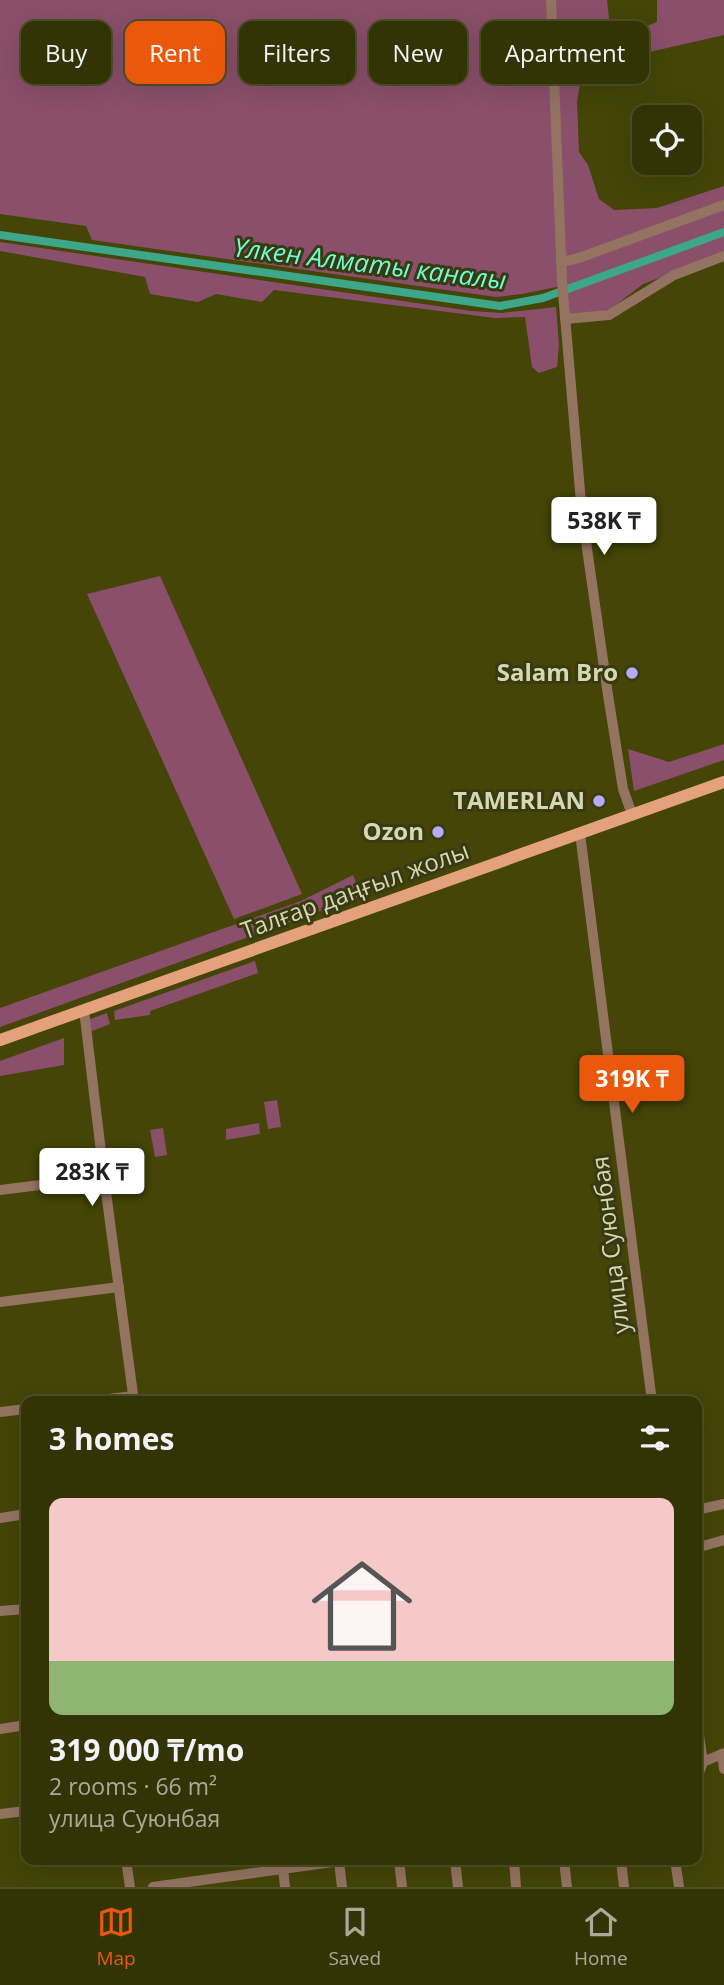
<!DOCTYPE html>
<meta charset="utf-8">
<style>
body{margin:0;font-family:"Open Sans",sans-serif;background:#3b3c0f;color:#f1f3f6;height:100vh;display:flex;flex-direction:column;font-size:26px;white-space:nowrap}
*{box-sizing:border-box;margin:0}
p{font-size:23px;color:#a9aa9a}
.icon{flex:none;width:38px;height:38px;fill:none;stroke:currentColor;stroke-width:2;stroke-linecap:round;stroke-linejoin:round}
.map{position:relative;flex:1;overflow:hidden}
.details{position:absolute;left:21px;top:1396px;width:681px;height:469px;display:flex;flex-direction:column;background:#333405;border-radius:14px;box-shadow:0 7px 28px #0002,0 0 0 2px #4e4f27}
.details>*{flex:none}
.banner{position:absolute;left:21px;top:21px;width:682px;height:63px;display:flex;gap:14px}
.controls{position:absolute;left:632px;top:105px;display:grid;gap:14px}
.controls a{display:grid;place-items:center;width:70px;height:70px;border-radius:14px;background:#333405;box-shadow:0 7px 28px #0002,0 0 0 2px #4e4f27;font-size:35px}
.price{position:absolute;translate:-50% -60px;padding:0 16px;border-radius:7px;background:#fff;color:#222;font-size:23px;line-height:46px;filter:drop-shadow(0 2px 4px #0008)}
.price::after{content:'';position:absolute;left:50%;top:42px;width:21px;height:16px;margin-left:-10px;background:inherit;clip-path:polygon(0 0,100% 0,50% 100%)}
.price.selected{background:#ea580c;color:#fff}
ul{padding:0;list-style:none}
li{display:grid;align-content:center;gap:14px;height:371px;padding:0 28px}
li span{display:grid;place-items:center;height:217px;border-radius:14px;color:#555}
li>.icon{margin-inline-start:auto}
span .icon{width:126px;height:126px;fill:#fffc;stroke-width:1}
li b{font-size:30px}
h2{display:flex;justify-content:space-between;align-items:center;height:84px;padding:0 28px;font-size:30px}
.pill{padding:0 24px;border-radius:14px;background:#333405;box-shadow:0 7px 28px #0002,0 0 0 2px #4e4f27;font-size:24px;line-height:63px}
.pill.selected{background:#ea580c;color:#fff}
.dock{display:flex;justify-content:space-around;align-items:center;height:98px;border-top:2px solid #4e4f27;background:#333405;font-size:19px;color:#a9aa9a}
.dock a{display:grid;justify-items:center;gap:4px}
.dock .selected{color:#ea580c}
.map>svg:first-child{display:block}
.green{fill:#8a4f6b}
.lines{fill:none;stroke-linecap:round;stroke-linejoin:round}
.canal{stroke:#3ca889;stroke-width:8}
.minor{stroke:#947361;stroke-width:10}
.major{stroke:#e3a27c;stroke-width:12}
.poi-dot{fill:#b7abf8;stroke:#393a12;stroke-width:2.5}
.labels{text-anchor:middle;stroke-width:6;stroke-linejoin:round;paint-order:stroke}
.poi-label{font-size:24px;font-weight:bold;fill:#d6d8b3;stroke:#393a12;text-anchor:end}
.street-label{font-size:24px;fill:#d6d8b3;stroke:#393a12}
.water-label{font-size:26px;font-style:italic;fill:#6dfdd2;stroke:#393a12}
</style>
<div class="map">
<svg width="724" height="1887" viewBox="0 0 724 1887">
<rect width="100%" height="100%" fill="#444507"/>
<g class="green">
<polygon points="0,0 607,0 610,28 623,36 657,22 657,0 724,0 724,35 610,61 588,70 580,84 577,102 579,152 588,165 599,199 614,210 657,208 724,186 724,254 643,284 612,308 596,314 569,315 566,285 522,294 496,297 92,240 86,226 0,214"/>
<polygon points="0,242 471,311 502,313 556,307 559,345 557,367 539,373 532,367 525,317 495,318 274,290 262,302 216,294 198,302 150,294 145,277 0,251"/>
<polygon points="160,576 302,894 234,919 87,594"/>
<polygon points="724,744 724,760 634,791 628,749 669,762"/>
<polygon points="353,875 362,896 0,1027 0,1008 301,901"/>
<polygon points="255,961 258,973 150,1011 150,1015 115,1020 114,1011"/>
<polygon points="107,1013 110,1024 87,1033 85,1021"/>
<polygon points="64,1038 64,1065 0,1076 0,1061"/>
<polygon points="277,1100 281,1127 268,1129 264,1102"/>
<polygon points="259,1123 260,1134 226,1140 226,1129"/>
<polygon points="163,1128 167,1155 155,1157 150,1130"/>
</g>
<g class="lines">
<polyline class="canal" points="0,235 500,306 543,298 724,232"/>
<g class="minor">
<polyline points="551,0 562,281 582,514 608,695 623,789 632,814"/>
<polyline points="561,262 579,258 724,205"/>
<polyline points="565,319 609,315 674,275 724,256"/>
<polyline points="580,833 652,1402"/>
<polyline points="84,1010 104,1177 134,1402"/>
<polyline points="0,1190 104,1177"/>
<polyline points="0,1302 119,1287"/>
<polyline points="84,1402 133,1396"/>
<polyline points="0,1412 26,1409"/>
<polyline points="696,1510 724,1504"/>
<polyline points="0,1518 26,1514"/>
<polyline points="696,1548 724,1540"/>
<polyline points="0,1611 26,1609"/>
<polyline points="696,1716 703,1762 696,1781"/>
<polyline points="0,1729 26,1725"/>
<polyline points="722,1754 724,1769"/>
<polyline points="703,1762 724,1753"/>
<polyline points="0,1814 26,1811"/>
<polyline points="126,1860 130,1887"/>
<polyline points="399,1860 402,1887"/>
<polyline points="455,1860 458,1887"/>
<polyline points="514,1860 516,1887"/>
<polyline points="564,1860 567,1887"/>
<polyline points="621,1860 624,1887"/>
<polyline points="675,1860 679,1887"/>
<polyline points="339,1862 342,1887"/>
<polyline points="283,1868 285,1887"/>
<polyline points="153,1887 347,1860"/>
</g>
<polyline class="major" points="0,1040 724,782"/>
</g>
<g class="poi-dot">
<circle cx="632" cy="673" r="7"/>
<circle cx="599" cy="801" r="7"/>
<circle cx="438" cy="832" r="7"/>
</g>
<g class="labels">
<g class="poi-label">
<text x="618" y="681">Salam Bro</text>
<text x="585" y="809">TAMERLAN</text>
<text x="424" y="840">Ozon</text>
</g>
<g class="street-label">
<text transform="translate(355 891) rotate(-20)" y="8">Талғар даңғыл жолы</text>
<text transform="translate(611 1245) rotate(-97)" y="8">улица Суюнбая</text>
</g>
<g class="water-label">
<text transform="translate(370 264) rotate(7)" y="9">Үлкен Алматы каналы</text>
</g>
</g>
</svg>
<div class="controls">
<a><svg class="icon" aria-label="locate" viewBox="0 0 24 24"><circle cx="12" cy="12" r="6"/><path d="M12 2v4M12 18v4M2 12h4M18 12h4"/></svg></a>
</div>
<b class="price" style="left:604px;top:557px">538K ₸</b>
<b class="price selected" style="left:632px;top:1115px">319K ₸</b>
<b class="price" style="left:92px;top:1208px">283K ₸</b>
<div class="banner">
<a class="pill">Buy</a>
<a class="pill selected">Rent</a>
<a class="pill">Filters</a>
<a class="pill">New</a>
<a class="pill">Apartment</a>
</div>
<section class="details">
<h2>3 homes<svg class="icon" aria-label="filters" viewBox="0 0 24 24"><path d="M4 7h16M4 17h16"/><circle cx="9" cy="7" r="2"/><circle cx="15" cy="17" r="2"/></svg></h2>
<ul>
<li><span style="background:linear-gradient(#f6c9c9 75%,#8fb573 0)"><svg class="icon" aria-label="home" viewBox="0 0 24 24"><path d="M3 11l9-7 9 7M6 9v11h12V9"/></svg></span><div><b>319 000 ₸/mo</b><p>2 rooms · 66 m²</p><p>улица Суюнбая</p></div></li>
</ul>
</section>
</div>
<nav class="dock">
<a class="selected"><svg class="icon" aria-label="map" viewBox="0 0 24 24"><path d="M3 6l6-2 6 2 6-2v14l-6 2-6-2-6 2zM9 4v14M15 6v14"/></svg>Map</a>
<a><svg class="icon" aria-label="saved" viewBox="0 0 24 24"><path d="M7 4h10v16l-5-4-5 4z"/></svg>Saved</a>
<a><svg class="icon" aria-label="home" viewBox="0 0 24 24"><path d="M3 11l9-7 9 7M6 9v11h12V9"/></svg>Home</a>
</nav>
